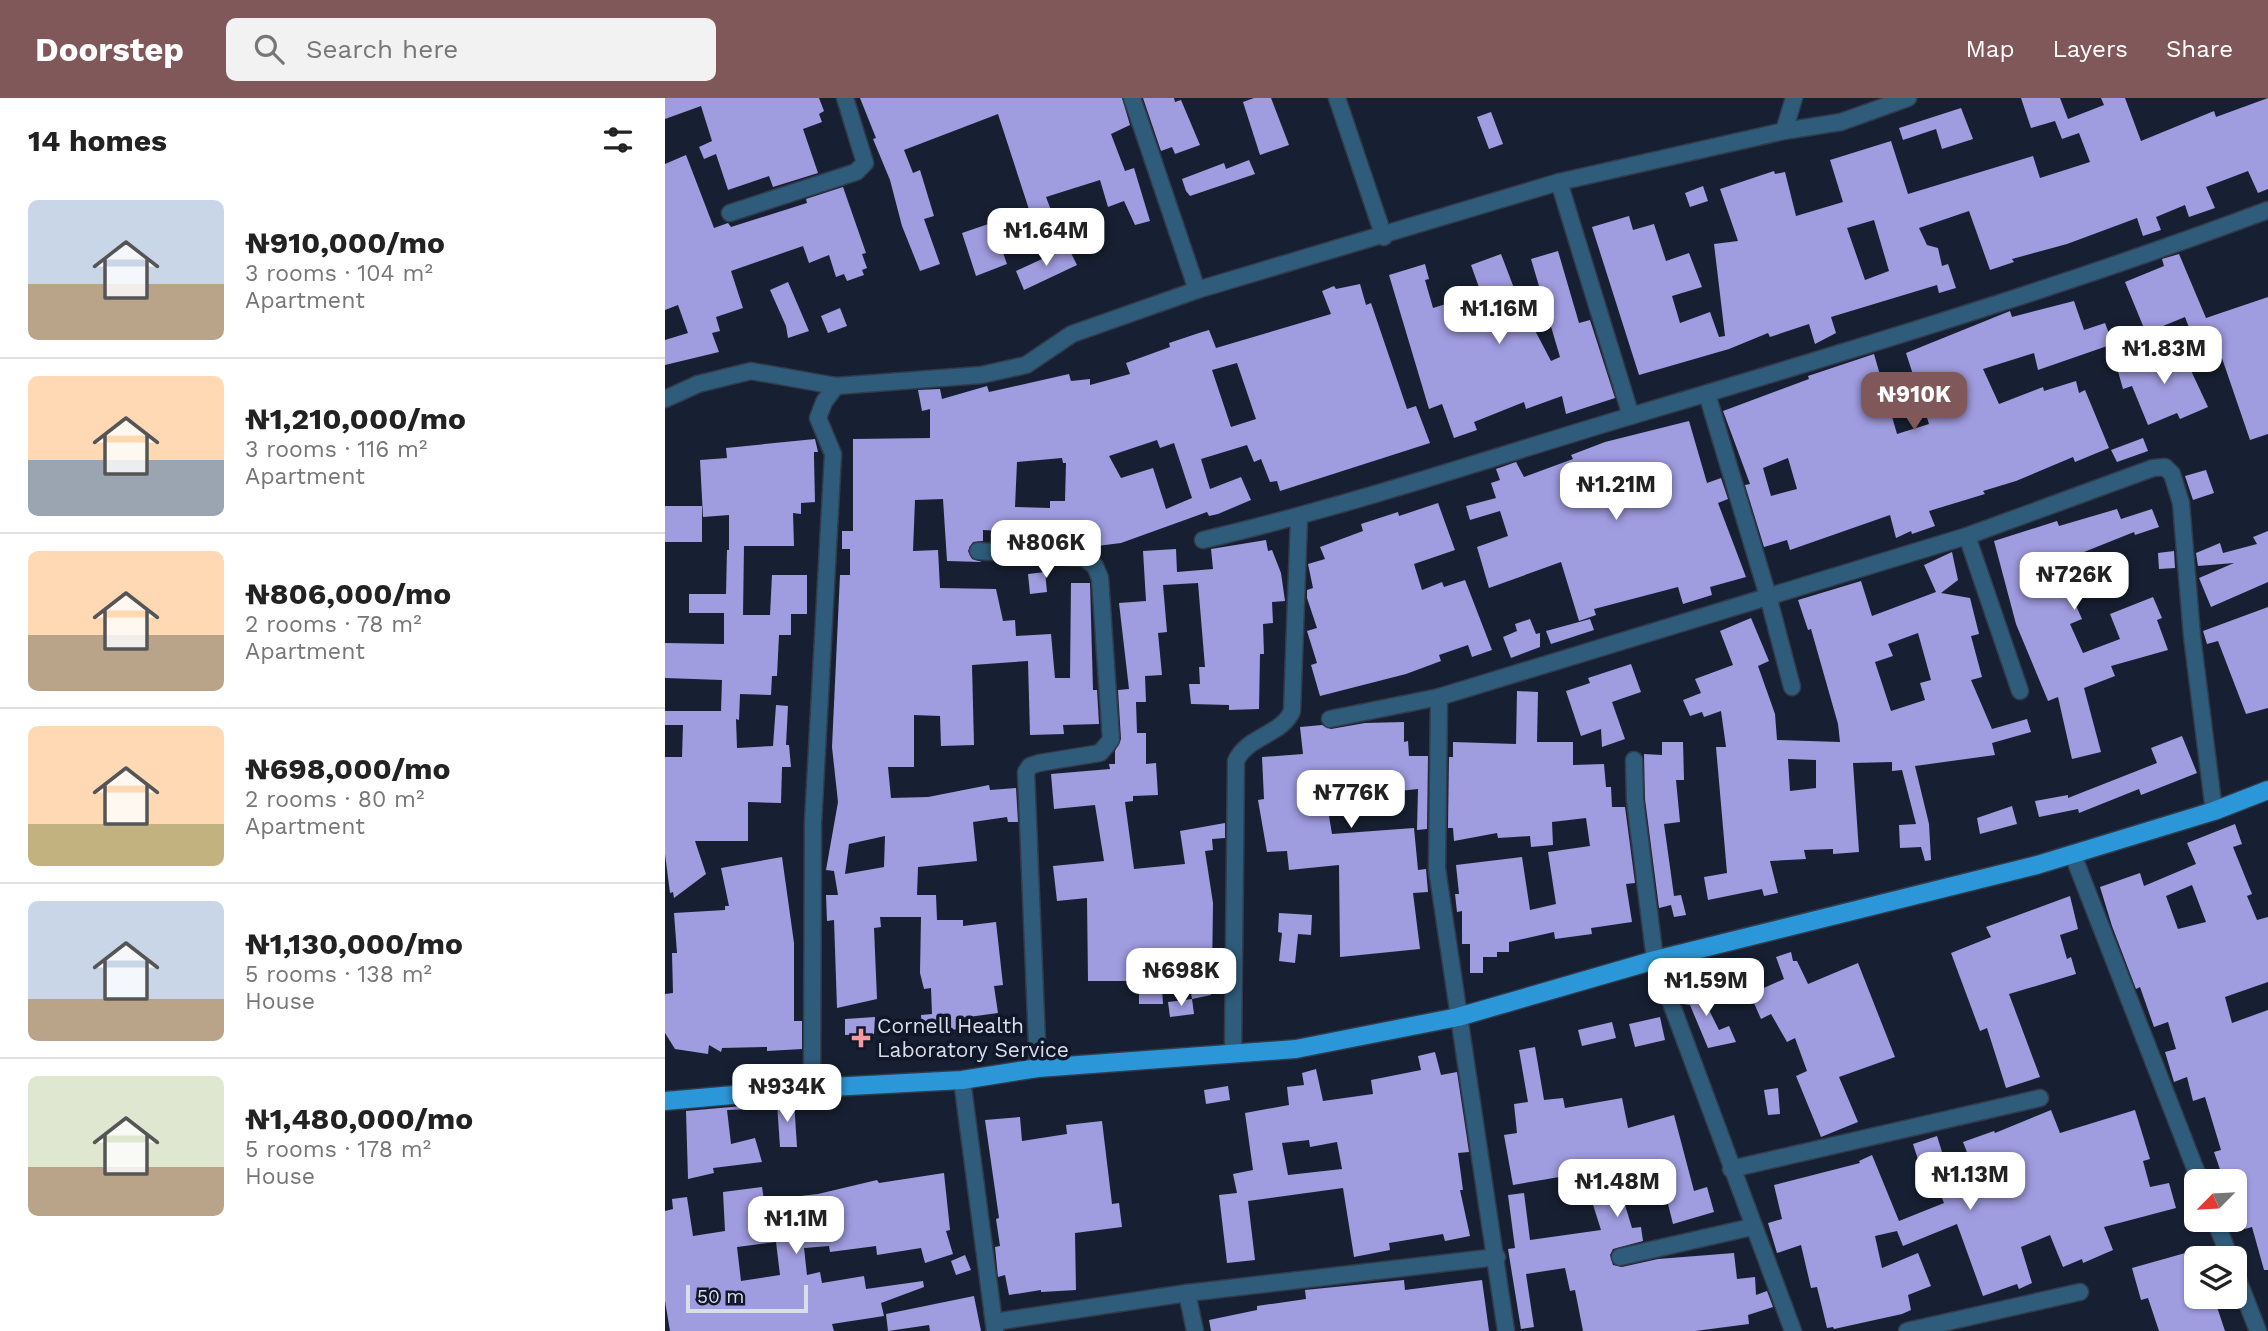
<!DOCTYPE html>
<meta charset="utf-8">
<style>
body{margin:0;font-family:"Work Sans",sans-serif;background:#f2f2f2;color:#222;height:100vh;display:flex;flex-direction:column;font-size:26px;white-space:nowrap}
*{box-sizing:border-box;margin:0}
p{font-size:23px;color:#767676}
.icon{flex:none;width:38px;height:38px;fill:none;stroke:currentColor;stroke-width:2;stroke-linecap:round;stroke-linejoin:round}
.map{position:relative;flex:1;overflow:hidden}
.side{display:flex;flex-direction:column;background:#fff;width:665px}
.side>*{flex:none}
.needle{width:46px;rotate:246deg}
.controls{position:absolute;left:1519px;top:1071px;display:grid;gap:14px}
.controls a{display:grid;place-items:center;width:63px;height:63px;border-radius:10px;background:#fff;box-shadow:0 2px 5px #0004;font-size:35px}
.scale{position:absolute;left:21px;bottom:18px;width:122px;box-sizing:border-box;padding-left:7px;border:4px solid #d8dfeb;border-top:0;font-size:19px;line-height:24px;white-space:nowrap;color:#d8dfeb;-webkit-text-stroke:5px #0f1728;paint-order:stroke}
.price{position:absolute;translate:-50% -60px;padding:0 16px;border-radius:14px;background:#fff;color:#222;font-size:23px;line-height:46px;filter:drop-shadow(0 2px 4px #0008)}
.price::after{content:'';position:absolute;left:50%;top:42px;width:21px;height:16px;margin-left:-10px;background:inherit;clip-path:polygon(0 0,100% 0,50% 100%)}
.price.active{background:#815859;color:#fff}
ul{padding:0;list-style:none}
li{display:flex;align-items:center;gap:21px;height:175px;padding:0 28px}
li+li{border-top:2px solid #e0e0e0}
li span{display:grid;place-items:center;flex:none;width:196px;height:140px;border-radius:10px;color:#555}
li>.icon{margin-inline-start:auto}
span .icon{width:84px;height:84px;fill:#fffc;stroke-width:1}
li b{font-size:30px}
h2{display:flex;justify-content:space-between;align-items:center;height:84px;padding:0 28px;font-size:30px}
header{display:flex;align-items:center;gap:42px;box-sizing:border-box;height:98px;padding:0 35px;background:#815859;color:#fff}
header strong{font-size:33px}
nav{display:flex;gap:38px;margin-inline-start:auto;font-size:24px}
.search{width:490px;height:63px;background:#f2f2f2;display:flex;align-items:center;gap:18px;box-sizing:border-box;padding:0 24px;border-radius:10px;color:#767676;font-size:26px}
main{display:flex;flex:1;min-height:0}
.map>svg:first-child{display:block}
.building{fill:#a09ce0;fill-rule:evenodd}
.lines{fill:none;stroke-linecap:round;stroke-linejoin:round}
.minor-casing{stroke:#323b4c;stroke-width:19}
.major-casing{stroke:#323b4c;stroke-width:21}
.minor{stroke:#2f5c7b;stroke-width:16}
.major{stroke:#2c97d8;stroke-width:18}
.poi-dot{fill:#f59b9d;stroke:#0f1728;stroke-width:2.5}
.labels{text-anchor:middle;stroke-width:7;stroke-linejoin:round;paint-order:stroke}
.poi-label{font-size:21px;fill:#d8dfeb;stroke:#0f1728;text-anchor:start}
</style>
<header>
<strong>Doorstep</strong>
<div class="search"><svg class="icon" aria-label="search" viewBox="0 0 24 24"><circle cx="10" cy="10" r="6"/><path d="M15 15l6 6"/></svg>Search here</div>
<nav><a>Map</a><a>Layers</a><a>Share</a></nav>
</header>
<main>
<section class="side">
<h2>14 homes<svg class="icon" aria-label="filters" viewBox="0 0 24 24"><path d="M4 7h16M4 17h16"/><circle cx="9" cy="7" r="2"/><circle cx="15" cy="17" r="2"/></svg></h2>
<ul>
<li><span style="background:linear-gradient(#c9d6e8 60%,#b9a48a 0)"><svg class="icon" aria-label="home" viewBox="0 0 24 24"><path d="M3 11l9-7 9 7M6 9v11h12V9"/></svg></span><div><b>₦910,000/mo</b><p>3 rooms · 104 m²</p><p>Apartment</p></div></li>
<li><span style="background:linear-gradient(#ffd9b3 60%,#9aa5b1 0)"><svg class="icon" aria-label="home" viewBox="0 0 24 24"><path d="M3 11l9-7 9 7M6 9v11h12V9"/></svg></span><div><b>₦1,210,000/mo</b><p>3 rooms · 116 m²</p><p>Apartment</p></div></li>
<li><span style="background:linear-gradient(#ffd9b3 60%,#b9a48a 0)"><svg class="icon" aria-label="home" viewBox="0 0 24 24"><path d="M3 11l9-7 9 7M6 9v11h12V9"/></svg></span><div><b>₦806,000/mo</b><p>2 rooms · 78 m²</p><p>Apartment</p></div></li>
<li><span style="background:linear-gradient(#ffd9b3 70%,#c2b280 0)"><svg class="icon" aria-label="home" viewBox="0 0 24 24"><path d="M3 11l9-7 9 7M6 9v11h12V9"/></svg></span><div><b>₦698,000/mo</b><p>2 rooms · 80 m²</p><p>Apartment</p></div></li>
<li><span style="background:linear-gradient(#c9d6e8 70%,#b9a48a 0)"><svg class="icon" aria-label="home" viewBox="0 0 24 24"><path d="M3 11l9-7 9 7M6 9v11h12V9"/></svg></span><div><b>₦1,130,000/mo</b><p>5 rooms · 138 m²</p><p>House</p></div></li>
<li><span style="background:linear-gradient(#dfe7d0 65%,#b9a48a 0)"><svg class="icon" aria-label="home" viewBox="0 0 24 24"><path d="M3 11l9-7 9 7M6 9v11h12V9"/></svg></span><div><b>₦1,480,000/mo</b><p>5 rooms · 178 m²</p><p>House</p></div></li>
</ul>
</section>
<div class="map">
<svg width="1603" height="1233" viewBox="0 0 1603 1233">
<rect width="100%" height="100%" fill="#172032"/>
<g class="building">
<polygon points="0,0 154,0 159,13 154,16 157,24 138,31 153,75 108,89 104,78 63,92 51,56 39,61 34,49 47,43 36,8 0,21"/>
<polygon points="195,0 457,0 465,27 446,36 460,73 469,70 485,123 470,127 459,103 443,109 435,82 381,99 392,128 372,136 333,16 239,52 248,75 255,72 269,118 259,121 275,166 255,173 237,128 225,82 208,41 211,40"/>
<polygon points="478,0 509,0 510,4 516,2 535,47 510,56 507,49 496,53"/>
<polygon points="589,0 606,0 624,47 595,57 578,4"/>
<path d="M1356 0H1395L1403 21 1439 7 1436 0H1460L1476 43 1549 13 1551 19 1603 0V91L1593 95 1583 73 1541 89 1550 110 1524 119 1520 107 1491 119 1496 132 1478 138 1472 120 1402 146 1347 161 1349 164 1325 172 1304 113 1254 130 1262 147 1273 150 1277 168 1283 166 1291 190 1274 195 1272 187 1166 219 1171 235 1150 246 1144 226 1105 239 1103 235 1064 251 974 277 927 129 964 118 968 132 989 126 1001 163 1024 155 1037 189 1007 198 1015 225 1045 214 1054 239 1060 238 1049 146 1073 143 1055 91 1109 73 1110 76 1120 74 1131 118 1178 104 1165 62 1226 43 1243 96 1368 58 1375 80 1425 64 1414 35 1397 41 1390 23 1366 30ZM1209 122 1224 173 1200 182 1182 130Z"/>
<polygon points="1296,10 1308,41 1277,51 1271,31 1238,42 1234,30"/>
<polygon points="826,14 838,46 824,51 812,19"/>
<polygon points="21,57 49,130 63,125 66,129 142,105 141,101 178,89 201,155 197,156 202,170 197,172 199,177 182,183 179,176 171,179 164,157 144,165 138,148 66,173 78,210 51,219 55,233 47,235 54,254 0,267 0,242 23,235 13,207 0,212 0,66"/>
<polygon points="584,62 590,76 525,98 521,93 517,81 559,65 561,71"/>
<polygon points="1038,88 1043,103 1025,109 1020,95"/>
<polygon points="335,122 344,146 336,149 342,166 311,178 297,135"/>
<polygon points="403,149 412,167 359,192 351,173"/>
<polygon points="893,153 914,225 925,222 950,300 901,316 897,298 861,311 859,304 809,324 812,332 789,340 777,306 764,311 724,177 760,166 764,181 760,182 768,210 816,195 806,167 836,156 852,198 886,263 895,259 866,161"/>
<polygon points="1514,156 1541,220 1603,199 1603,336 1585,342 1547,231 1528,240 1520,219 1481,235 1460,184 1499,168 1497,161"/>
<polygon points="123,184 144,233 123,240 121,228 105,192"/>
<path d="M695 186 701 207 706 205 742 311 751 308 765 345 615 393 612 383 605 384 596 361 589 364 582 347 536 361 545 391 576 379 586 402 553 416 544 418 542 414 456 445 432 448 373 446 372 435 318 432V443L308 444 303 453 307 461 317 464 282 463 278 401 250 402 248 453 273 452 275 490 331 491 338 523 350 522 351 538 386 536 390 580H405L406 485H425L428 592H432L434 626 398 627 399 636 365 637 363 563 307 567 309 647 276 648 275 618 249 617V669H223L226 700 263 699 324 687 325 692 351 690 353 724H343L342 719 308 724 312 763 253 769 252 797H271L272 822H298V828L331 824 338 887 329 888 333 915 296 920 297 932 269 930 270 937H257L256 917 267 916 266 890 259 891 255 875 256 819H215L216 829 209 830 212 901 172 910 169 822 162 823 161 797H173L169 773 161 772 173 704 167 649 175 477H185V451H177V433H188V341L265 340V311L257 313 253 292 275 291 277 301 322 288 324 294 404 276 406 283 425 281V287L465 276 461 265 505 249 504 245 534 235 544 232 551 250 666 216 657 193 669 188 671 191ZM572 265 591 321 566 329 547 272ZM492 342 495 350 509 345 527 400 501 411 488 370 456 380 444 358ZM397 360 398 365H401L400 403H385V410L350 409 352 364ZM220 738 219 769 180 776 184 746Z"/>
<path d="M1409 203 1419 232 1440 225 1448 246 1373 272 1369 255 1318 271 1334 306 1378 289 1379 293 1411 283 1414 295 1420 292 1444 350 1410 364 1408 359 1351 383 1318 393 1320 396 1264 413 1270 428 1247 436 1246 433 1231 440 1225 417 1125 452 1122 442 1099 449 1080 387 1085 386 1058 313 1144 281 1143 278 1209 256 1232 336 1264 326 1241 255 1345 213 1347 219ZM1123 360 1132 391 1106 398 1098 370Z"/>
<polygon points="175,210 182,228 163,235 156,218"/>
<polygon points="1515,249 1543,309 1515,321 1512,315 1483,327 1467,288 1458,291 1452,270 1486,259 1487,262"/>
<polygon points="1024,323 1042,385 1056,380 1063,401 1053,405 1081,479 1045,489 1047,497 1018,506 1013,489 929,511 931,517 914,523 896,464 824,490 812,449 843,438 835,413 805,422 801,408 831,400 826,385 835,382 831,371 851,364 859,379 908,361 906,357 940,344"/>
<polygon points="1478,340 1483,353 1452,364 1446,352"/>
<polygon points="150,341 153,354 149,354 149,360 150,404 136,405 136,416 128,415 129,448 79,448 78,517 105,517 107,477 142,477 142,516 126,516 126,537 114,537 112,578 107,578 106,597 75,596 74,622 71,621 72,650 108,648 111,607 123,608 121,647 124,647 126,669 117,669 116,705 83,704 83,743 30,743 41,776 9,800 8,794 5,795 0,756 0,659 17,659 18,627 0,627 0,613 56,613 57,582 0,580 0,545 59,546 59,515 24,515 24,496 61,496 62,452 64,452 64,417 38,419 35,362 62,360 61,350"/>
<polygon points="1541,372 1549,395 1528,402 1520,378"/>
<polygon points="773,405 790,452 749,466 757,492 777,484 779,489 800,482 827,552 807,559 803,547 774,557 776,563 741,576 655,598 646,567 652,565 642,533 652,530 642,500 642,492 648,490 643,466 660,461 655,449 698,433 696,426 733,414 734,418"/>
<rect x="0" y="408" width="37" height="36"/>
<polygon points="1452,411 1456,421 1487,411 1494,429 1470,437 1469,434 1409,458 1409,461 1433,459 1443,490 1408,501 1417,521 1405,526 1418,555 1455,541 1445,516 1488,499 1497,520 1492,522 1503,552 1446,568 1450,578 1419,590 1436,654 1407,661 1393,599 1383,603 1351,526 1329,443 1392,423 1394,428"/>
<polygon points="1603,433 1603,484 1546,509 1534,480 1569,465 1533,468 1531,455 1555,445 1558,455 1592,446 1588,439"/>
<polygon points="601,442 603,453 607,452 616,475 620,503 607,504 608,525 598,526 599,556 595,556 594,611 564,612 564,607 526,606 524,586 535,586 534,569 540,569 533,485 498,487 502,534 493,535 497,577 480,578 481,604 471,604 472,635 481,635 481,666 491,665 493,697 468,698 468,703 460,704 469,771 520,766 515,733 560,725 560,740 547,741 548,752 540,753 548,805 547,876 543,876 546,897 527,901 523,876 496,875 498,906 474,906 474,883 423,883 422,800 392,803 388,768 439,763 430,707 389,711 386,676 445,671 444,666 450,666 450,653 456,641 453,592 464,591 454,505 481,503 478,453 511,451 512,474 548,471 546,451"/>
<polygon points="1509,453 1510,470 1494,471 1493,455"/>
<path d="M1287 454 1293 482 1276 495 1305 500 1314 536 1306 538 1317 579 1306 582 1327 631 1362 621 1366 634 1327 645 1330 657 1250 668 1264 726 1266 762 1260 763 1256 749 1235 750 1234 727 1251 726 1237 672 1227 673V664L1188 665 1194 754 1168 756V751L1139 752 1141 761 1105 763 1113 795 1099 798 1097 791 1043 802 1039 779 1062 775 1051 649H1061L1056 613 1039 619 1037 614 1025 618 1018 602 1036 595 1030 581 1068 567 1055 533 1086 520 1104 563 1093 568 1110 616 1112 642 1175 644 1173 626 1146 531 1143 532 1133 502 1196 483 1207 518 1271 494 1259 467ZM1253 535 1266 582 1255 585 1260 602 1226 613 1210 564 1228 558 1223 546ZM1123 661 1151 662V690L1125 693Z"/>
<polygon points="380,474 382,494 365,496 363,476"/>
<polygon points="1603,509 1603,610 1581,616 1553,543 1542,546 1538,533"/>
<polygon points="865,521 871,536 875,535 875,549 846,560 838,539 852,533 850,526"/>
<polygon points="925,521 929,532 886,546 881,533"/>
<polygon points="966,566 976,594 947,604 960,641 937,649 936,631 916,638 901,593 925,585 923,580"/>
<polygon points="852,593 873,594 872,644 908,644 908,667 939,666 941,689 946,689 947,709 960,709 970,785 961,786 967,824 926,830 927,836 890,841 889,834 844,844 844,854 832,854 832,859 818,859 818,875 805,875 805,846 797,846 797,813 792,814 790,796 794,796 791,767 857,759 865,812 891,806 883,754 925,748 921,720 887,724 888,747 866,749 865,738 833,740 832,735 789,743 788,730 783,730 784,659 788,659 788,644 851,646"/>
<polygon points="739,624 739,644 743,643 744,658 763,658 762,731 752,732 753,691 725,694 723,677 674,681 675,687 659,688 667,736 749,730 753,772 761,771 763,794 748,795 755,851 675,859 674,767 624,772 622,753 602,754 593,702 599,701 597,659 638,656 635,629 657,627 666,631 700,625"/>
<polygon points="1517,638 1532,675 1476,697 1474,691 1414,715 1413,711 1374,719 1370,703 1403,697 1403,700 1492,665 1486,650"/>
<polygon points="997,644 1018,644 1019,682 1011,682 1015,724 999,726 1009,798 1016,797 1021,817 1009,819 1006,807 994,810 980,701 979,656 997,657"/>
<polygon points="1347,708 1352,726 1315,736 1312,720"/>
<path d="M1570 726 1577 746 1568 749 1587 796 1582 798 1592 822 1603 819V884L1560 899 1567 925 1603 912V1172H1599L1587 1129 1580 1131 1570 1083H1559L1549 1054 1556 1052 1540 999 1528 1003 1522 979 1509 984 1500 954 1511 951 1503 924 1489 929 1475 889 1471 891 1447 828 1435 789 1475 775 1479 788 1531 766 1522 745ZM1527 787 1541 824 1513 831 1501 798Z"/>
<polygon points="117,759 129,845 129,923 137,923 137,951 102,953 102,949 57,950 56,954 44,947 43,956 10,951 0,935 0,896 8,895 7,855 12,855 9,815 60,812 60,808 64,808 56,770"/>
<polygon points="1405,798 1413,831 1395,837 1402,861 1406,859 1411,876 1344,896 1375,979 1341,990 1322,930 1315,933 1286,855 1326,839 1321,829"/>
<polygon points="614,815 647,817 646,837 633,836 630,865 614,863 617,835 613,834"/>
<polygon points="1126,854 1128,863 1132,863 1143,886 1193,865 1230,959 1174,979 1193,1024 1156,1039 1131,978 1142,973 1130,940 1122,944 1106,916 1096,921 1085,896 1119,881 1111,859"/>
<polygon points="1039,886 1043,898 1038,900 1054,932 1064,928 1071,944 1043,950 1025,907 1018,906 1014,896"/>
<polygon points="527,901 529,916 505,919 503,904"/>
<polygon points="210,919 209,936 180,937 180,921"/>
<polygon points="995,919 1000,942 970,949 964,926"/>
<polygon points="947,924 951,940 917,948 913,932"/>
<polygon points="870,949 879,1002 898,1000 900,1010 957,1000 963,1030 1009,1017 1029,1093 1042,1089 1049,1114 1008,1126 998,1086 957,1097 967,1130 976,1129 978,1143 948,1151 945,1157 948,1167 957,1169 993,1161 1069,1155 1072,1181 1090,1179 1091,1197 1102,1193 1108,1209 1083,1217 1084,1226 1030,1233 918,1233 910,1192 905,1193 900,1170 861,1176 869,1229 856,1231 843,1151 850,1150 843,1097 859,1095 865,1142 936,1132 918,1075 848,1087 839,1037 852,1035 849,1006 863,1004 854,952"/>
<path d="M770 954 776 977 792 974 804 1054 793 1055 798 1092H795L805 1138 780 1143 778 1136 724 1145 725 1152 689 1159 678 1090 583 1103 590 1162 562 1165 554 1097 572 1095 568 1076 588 1072 580 1015 624 1007 622 989 639 987 637 975 651 971 658 1003 708 996 706 982 756 972 753 958ZM644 1042 645 1049 672 1044 677 1071 623 1077 617 1045Z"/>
<polygon points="563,988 565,1002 541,1006 539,992"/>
<polygon points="1113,990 1115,1016 1103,1017 1099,992"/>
<polygon points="129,1003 132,1049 115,1049 112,1005"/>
<polygon points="89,1007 90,1011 62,1012 66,1046 90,1040 97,1064 48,1070 49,1075 23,1081 21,1013"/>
<polygon points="1386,1012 1395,1035 1470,1012 1485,1061 1478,1063 1485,1089 1504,1085 1511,1110 1439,1129 1448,1152 1418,1165 1417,1161 1398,1169 1385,1137 1356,1149 1367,1185 1354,1191 1352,1186 1318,1198 1292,1126 1238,1148 1232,1133 1210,1138 1217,1170 1253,1155 1266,1188 1243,1197 1246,1212 1237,1216 1169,1231 1168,1229 1162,1230 1152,1189 1146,1190 1136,1147 1112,1155 1103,1125 1117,1121 1109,1087 1195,1065 1194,1063 1207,1057 1234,1123 1279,1105 1268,1077 1259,1080 1248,1046 1272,1038 1288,1089 1312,1080 1298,1044 1329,1033 1330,1035"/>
<polygon points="355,1019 357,1043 402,1036 401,1027 437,1023 447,1106 454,1105 457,1129 410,1135 411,1192 376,1194 376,1192 344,1197 340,1177 333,1179 330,1149 335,1148 331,1121 334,1120 320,1022"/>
<path d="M279 1075 285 1132 281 1133 288 1156 260 1165 256 1150 212 1157 211 1148 165 1154 164 1148 139 1150 142 1177 155 1174 157 1185 199 1178 201 1191 258 1183 259 1189 216 1205 219 1218 167 1226 169 1233H5L0 1203V1113L8 1111 7 1101 22 1099 28 1138 60 1133 58 1094 97 1089 99 1102 106 1101 110 1118 119 1117 118 1100 153 1096 212 1082 214 1085ZM111 1144 115 1177 76 1183 72 1149Z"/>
<polygon points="1531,1152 1531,1208 1550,1203 1560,1233 1494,1233 1483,1200 1476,1202 1467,1170"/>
<polygon points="300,1157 306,1172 291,1177 286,1163"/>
<polygon points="739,1182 740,1192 817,1182 824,1233 546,1233 544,1222 592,1212 592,1208 641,1201 640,1192"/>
<polygon points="309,1198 316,1233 265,1233 264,1227 223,1233 221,1216"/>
</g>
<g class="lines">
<defs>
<g id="minor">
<polyline points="467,0 532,192"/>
<polyline points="672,0 719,139"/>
<polyline points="1119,33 1176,24 1243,0"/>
<polyline points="894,84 966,318"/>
<polyline points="65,115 191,74 200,65 180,0"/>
<polyline points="1042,296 1103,498 1127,589"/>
<polyline points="0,301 33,286 86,273 171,288 316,277 361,267 407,236 532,192 894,84 1119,33 1129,0"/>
<polyline points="1302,438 1355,593"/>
<path d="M538 442C684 408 825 360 969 317 1181 254 1395 190 1603 112"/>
<polyline points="313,453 419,460 430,468 435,480 446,642 435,655 374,665 365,668 361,674 373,970"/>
<polyline points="774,599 772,771 841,1233"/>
<polyline points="665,621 774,599 1302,438 1488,370 1500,369 1507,376 1516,405 1527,538 1549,713"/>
<polyline points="969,662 970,702 990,862 1128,1233"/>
<polyline points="1408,757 1535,1083"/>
<path d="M568 955 571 663C582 638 617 637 627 613L634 420"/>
<polyline points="297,982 330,1233"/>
<polyline points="147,990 148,725 168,356 153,320 159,304 171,288"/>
<polyline points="1066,1071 1375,1000"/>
<polyline points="1550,1122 1565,1160"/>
<polyline points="955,1159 1087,1129"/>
<polyline points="1570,1174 1593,1233"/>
<polyline points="522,1195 530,1233"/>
<polyline points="329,1224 522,1195 832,1159"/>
<polyline points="1242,1233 1415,1194"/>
</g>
<polyline id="major" points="0,1003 147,990 297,982 373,970 631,951 793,919 990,862 1372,767 1549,713 1603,692"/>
</defs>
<use href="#minor" class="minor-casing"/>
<use href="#major" class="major-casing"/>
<use href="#minor" class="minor"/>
<use href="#major" class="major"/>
</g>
<path class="poi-dot" d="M192.5 929.5h7v7h7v7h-7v7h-7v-7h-7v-7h7z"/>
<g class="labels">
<g class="poi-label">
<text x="212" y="935">Cornell Health<tspan x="212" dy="24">Laboratory Service</tspan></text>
</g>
</g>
</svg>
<div class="controls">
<a><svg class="needle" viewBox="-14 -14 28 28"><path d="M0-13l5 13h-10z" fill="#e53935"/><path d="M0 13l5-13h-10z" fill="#767676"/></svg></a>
<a><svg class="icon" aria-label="layers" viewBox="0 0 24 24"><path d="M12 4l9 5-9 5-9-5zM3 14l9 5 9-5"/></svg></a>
</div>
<div class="scale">50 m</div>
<b class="price" style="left:381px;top:170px">₦1.64M</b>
<b class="price" style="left:834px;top:248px">₦1.16M</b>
<b class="price" style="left:1499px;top:288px">₦1.83M</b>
<b class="price active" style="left:1249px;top:334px">₦910K</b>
<b class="price" style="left:951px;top:424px">₦1.21M</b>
<b class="price" style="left:381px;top:482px">₦806K</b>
<b class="price" style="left:1409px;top:514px">₦726K</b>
<b class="price" style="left:686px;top:732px">₦776K</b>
<b class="price" style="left:516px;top:910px">₦698K</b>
<b class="price" style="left:1041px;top:920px">₦1.59M</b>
<b class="price" style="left:122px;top:1026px">₦934K</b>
<b class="price" style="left:1305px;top:1114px">₦1.13M</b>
<b class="price" style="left:952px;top:1121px">₦1.48M</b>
<b class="price" style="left:131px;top:1158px">₦1.1M</b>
</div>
</main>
